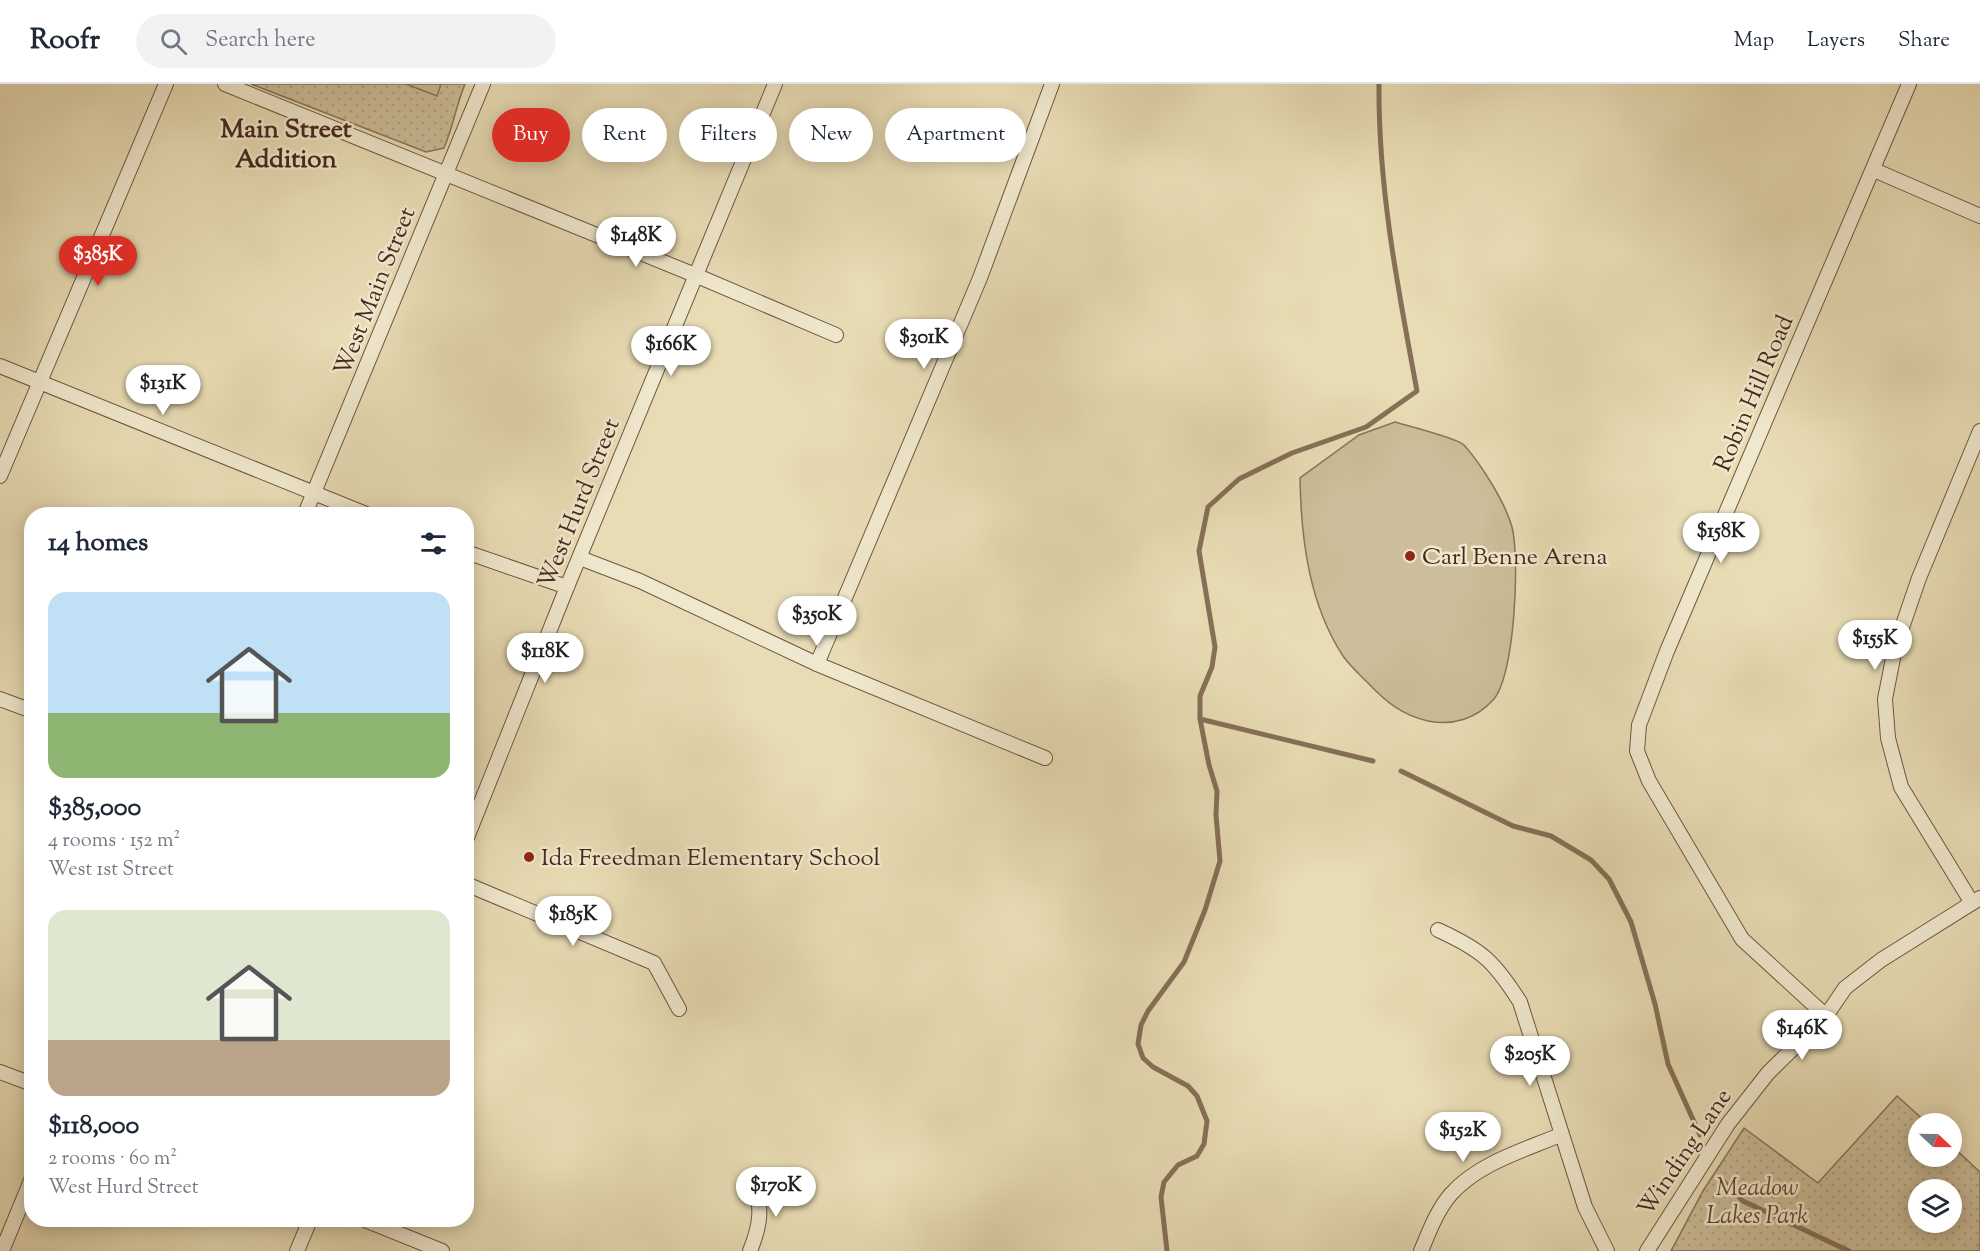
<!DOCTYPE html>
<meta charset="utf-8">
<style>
body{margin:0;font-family:"Sorts Mill Goudy",serif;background:#f2f2f3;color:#1f2937;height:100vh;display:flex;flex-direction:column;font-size:22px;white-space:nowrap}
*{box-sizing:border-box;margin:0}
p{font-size:20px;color:#747a83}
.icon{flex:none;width:33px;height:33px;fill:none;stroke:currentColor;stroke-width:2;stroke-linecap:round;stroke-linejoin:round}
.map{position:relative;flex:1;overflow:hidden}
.drawer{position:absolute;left:24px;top:423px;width:450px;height:720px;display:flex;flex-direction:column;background:#fff;border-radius:24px;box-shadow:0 3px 15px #0003}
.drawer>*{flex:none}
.hud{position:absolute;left:492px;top:24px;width:570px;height:54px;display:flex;gap:12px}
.needle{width:39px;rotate:112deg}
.buttons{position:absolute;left:1908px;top:1029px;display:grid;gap:12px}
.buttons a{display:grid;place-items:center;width:54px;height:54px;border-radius:50%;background:#fff;box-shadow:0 3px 15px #0003;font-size:30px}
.price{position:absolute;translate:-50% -51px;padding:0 14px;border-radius:21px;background:#fff;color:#222;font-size:20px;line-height:39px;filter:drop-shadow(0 2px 3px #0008)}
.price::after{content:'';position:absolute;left:50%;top:36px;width:18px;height:14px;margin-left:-9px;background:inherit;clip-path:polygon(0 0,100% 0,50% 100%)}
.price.on{background:#d93025;color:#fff}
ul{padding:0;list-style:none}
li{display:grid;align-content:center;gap:12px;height:318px;padding:0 24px}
li span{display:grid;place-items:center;height:186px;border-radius:18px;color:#555}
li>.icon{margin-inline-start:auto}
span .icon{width:108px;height:108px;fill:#fffc;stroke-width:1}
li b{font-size:26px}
h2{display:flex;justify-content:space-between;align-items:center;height:72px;padding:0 24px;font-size:26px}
.tag{padding:0 21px;border-radius:27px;background:#fff;box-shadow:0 3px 15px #0003;font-size:21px;line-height:54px}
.tag.on{background:#d93025;color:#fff}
header{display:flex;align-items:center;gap:36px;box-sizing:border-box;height:84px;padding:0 30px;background:#fff;border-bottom:2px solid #e0e1e3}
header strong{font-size:28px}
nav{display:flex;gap:33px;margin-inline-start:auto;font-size:21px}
.search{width:420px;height:54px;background:#f2f2f3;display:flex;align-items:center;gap:15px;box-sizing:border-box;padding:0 21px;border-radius:33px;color:#747a83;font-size:22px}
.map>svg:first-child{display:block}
.green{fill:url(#green-dots);stroke:#89745b;stroke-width:1.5;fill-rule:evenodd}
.pitch{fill:#ccbe9a;stroke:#89745b;stroke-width:1.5}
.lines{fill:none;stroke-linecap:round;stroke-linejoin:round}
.stream{stroke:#867058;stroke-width:5}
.minor-casing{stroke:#6e5642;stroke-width:16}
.minor{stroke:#f0e8ce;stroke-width:14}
.poi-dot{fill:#8f2418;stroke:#f0e8ce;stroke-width:2}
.labels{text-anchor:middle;stroke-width:5;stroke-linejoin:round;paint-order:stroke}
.street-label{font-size:24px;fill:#46291c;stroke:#f0e8ce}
.poi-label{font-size:24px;fill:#46291c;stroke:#f0e8ce;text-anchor:start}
.park-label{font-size:24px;font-style:italic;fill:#614735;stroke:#f0e8ce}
.neighbourhood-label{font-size:26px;font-weight:bold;fill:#46291c;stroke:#f0e8ce}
</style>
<header>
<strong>Roofr</strong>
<div class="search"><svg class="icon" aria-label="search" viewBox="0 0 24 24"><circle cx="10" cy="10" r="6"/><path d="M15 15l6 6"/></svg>Search here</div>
<nav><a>Map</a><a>Layers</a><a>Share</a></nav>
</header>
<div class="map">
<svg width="1980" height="1167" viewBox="0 0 1980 1167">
<defs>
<pattern id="green-dots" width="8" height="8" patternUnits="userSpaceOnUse" patternTransform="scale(1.5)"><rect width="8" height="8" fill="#ccbe9a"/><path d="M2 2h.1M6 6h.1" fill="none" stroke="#b1a384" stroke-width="1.8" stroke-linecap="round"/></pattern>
</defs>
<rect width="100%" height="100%" fill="#e8dcb4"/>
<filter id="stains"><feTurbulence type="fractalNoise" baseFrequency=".00333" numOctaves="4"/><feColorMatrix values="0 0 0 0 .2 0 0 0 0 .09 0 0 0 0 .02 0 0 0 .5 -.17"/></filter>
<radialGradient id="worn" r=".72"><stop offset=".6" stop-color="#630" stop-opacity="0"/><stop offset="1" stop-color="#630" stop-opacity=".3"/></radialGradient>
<g class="green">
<path d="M251 0H465C456 22 453 43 444 64L426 68Z"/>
<path d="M1897 1012 1927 1039 1918 1040V1072H1952V1062L1980 1088V1167H1671L1703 1107 1744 1044 1818 1099ZM1918 1106H1952V1138H1918Z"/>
</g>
<g class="pitch">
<polygon points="406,0 441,0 437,12"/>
<path d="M1395 338C1408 342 1457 354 1464 361 1481 380 1505 418 1512 443 1520 474 1515 593 1493 616 1476 635 1452 642 1428 637 1402 631 1386 618 1368 599 1360 591 1350 582 1343 572 1309 520 1301 455 1300 394L1359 351Z"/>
</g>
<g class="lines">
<g class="stream">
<polyline points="1200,635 1373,677"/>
<polyline points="1401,687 1513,742 1551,752 1591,776 1609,795 1631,838 1655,920 1668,980 1700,1051"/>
<polyline points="1719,1093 1743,1117 1849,1167"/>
<path d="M1167 1167 1161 1113 1164 1098 1178 1081 1197 1072 1204 1060 1207 1037 1197 1012 1188 1002 1153 983 1143 974 1138 960 1141 941 1148 927 1184 878 1205 826 1220 777 1216 731 1217 707 1209 681 1200 635V612L1212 583 1215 563 1199 467 1208 423 1239 395 1292 369 1366 343 1417 307C1398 205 1378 103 1379 0"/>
</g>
<defs>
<g id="minor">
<polyline points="225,0 695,191 836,251"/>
<polyline points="1874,86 1980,132"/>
<polyline points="0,282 366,430"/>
<polyline points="0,392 166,0"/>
<polyline points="305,430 483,0"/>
<polyline points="466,468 567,503"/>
<polyline points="580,474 640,497 817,580 1045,674"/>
<polyline points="817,580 980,194 1052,0"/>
<polyline points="0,615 32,627"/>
<polyline points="466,756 567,503 775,0"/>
<polyline points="466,800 654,879 679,925"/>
<polyline points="1972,819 1901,703 1888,654 1885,615 1895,564 1919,494 1980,347"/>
<path d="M1438 846C1482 866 1494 877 1520 918L1585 1123 1607 1167"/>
<polyline points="1826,932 1742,855 1649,697 1637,667 1639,641 1667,567 1909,0"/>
<polyline points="0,988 32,1000"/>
<polyline points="365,1136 442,1167"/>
<polyline points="2,1167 32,1094"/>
<polyline points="297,1167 310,1136"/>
<path d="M750 1167C760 1142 763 1125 754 1099"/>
<path d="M1421 1167C1429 1148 1437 1126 1451 1110 1479 1079 1522 1067 1560 1051"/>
<polyline points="1647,1167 1728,1040 1768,989 1826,932 1845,904 1881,876 1980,814"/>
</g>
</defs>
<use href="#minor" class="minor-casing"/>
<use href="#minor" class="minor"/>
</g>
<g class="poi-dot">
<circle cx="1410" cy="472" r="6"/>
<circle cx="529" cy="773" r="6"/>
</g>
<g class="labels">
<g class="street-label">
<text transform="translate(374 207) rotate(-68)" y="8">West Main Street</text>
<text transform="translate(1753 309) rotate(-67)" y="8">Robin Hill Road</text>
<text transform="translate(578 419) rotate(-68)" y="8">West Hurd Street</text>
<text transform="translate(1684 1068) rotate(-56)" y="8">Winding Lane</text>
</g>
<g class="poi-label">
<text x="1422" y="480">Carl Benne Arena</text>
<text x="541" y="781">Ida Freedman Elementary School</text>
</g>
<g class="park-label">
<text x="1757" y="1111">Meadow<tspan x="1757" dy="28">Lakes Park</tspan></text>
</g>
<g class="neighbourhood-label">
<text x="286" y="53">Main Street<tspan x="286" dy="30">Addition</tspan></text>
</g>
</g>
<rect width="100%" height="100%" filter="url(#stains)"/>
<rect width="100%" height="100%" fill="url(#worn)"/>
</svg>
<div class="buttons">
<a><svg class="needle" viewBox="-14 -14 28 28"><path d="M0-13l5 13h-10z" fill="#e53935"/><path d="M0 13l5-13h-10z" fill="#747a83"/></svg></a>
<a><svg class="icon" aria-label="layers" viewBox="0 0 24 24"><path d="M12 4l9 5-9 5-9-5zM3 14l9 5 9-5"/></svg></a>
</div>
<b class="price" style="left:636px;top:184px">$148K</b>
<b class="price on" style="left:98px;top:203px">$385K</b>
<b class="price" style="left:924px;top:286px">$301K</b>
<b class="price" style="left:671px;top:293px">$166K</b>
<b class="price" style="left:163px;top:332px">$131K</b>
<b class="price" style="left:1721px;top:480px">$158K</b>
<b class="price" style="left:817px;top:563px">$350K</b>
<b class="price" style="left:1875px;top:587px">$155K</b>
<b class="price" style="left:545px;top:600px">$118K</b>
<b class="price" style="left:573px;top:863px">$185K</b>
<b class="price" style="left:1802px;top:977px">$146K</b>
<b class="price" style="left:1530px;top:1003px">$205K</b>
<b class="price" style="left:1463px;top:1079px">$152K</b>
<b class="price" style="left:776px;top:1134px">$170K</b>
<div class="hud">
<a class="tag on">Buy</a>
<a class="tag">Rent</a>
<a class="tag">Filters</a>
<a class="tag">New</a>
<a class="tag">Apartment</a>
</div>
<section class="drawer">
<h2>14 homes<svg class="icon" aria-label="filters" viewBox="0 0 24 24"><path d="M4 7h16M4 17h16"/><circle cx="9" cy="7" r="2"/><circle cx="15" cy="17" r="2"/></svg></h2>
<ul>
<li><span style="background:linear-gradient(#bfe0f5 65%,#8fb573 0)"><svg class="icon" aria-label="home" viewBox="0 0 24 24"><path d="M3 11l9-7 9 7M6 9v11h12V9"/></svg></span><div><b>$385,000</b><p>4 rooms · 152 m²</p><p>West 1st Street</p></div></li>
<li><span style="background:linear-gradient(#dfe7d0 70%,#b9a48a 0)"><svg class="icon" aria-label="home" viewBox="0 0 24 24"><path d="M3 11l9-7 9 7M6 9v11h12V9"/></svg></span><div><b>$118,000</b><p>2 rooms · 60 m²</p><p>West Hurd Street</p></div></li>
</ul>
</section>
</div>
